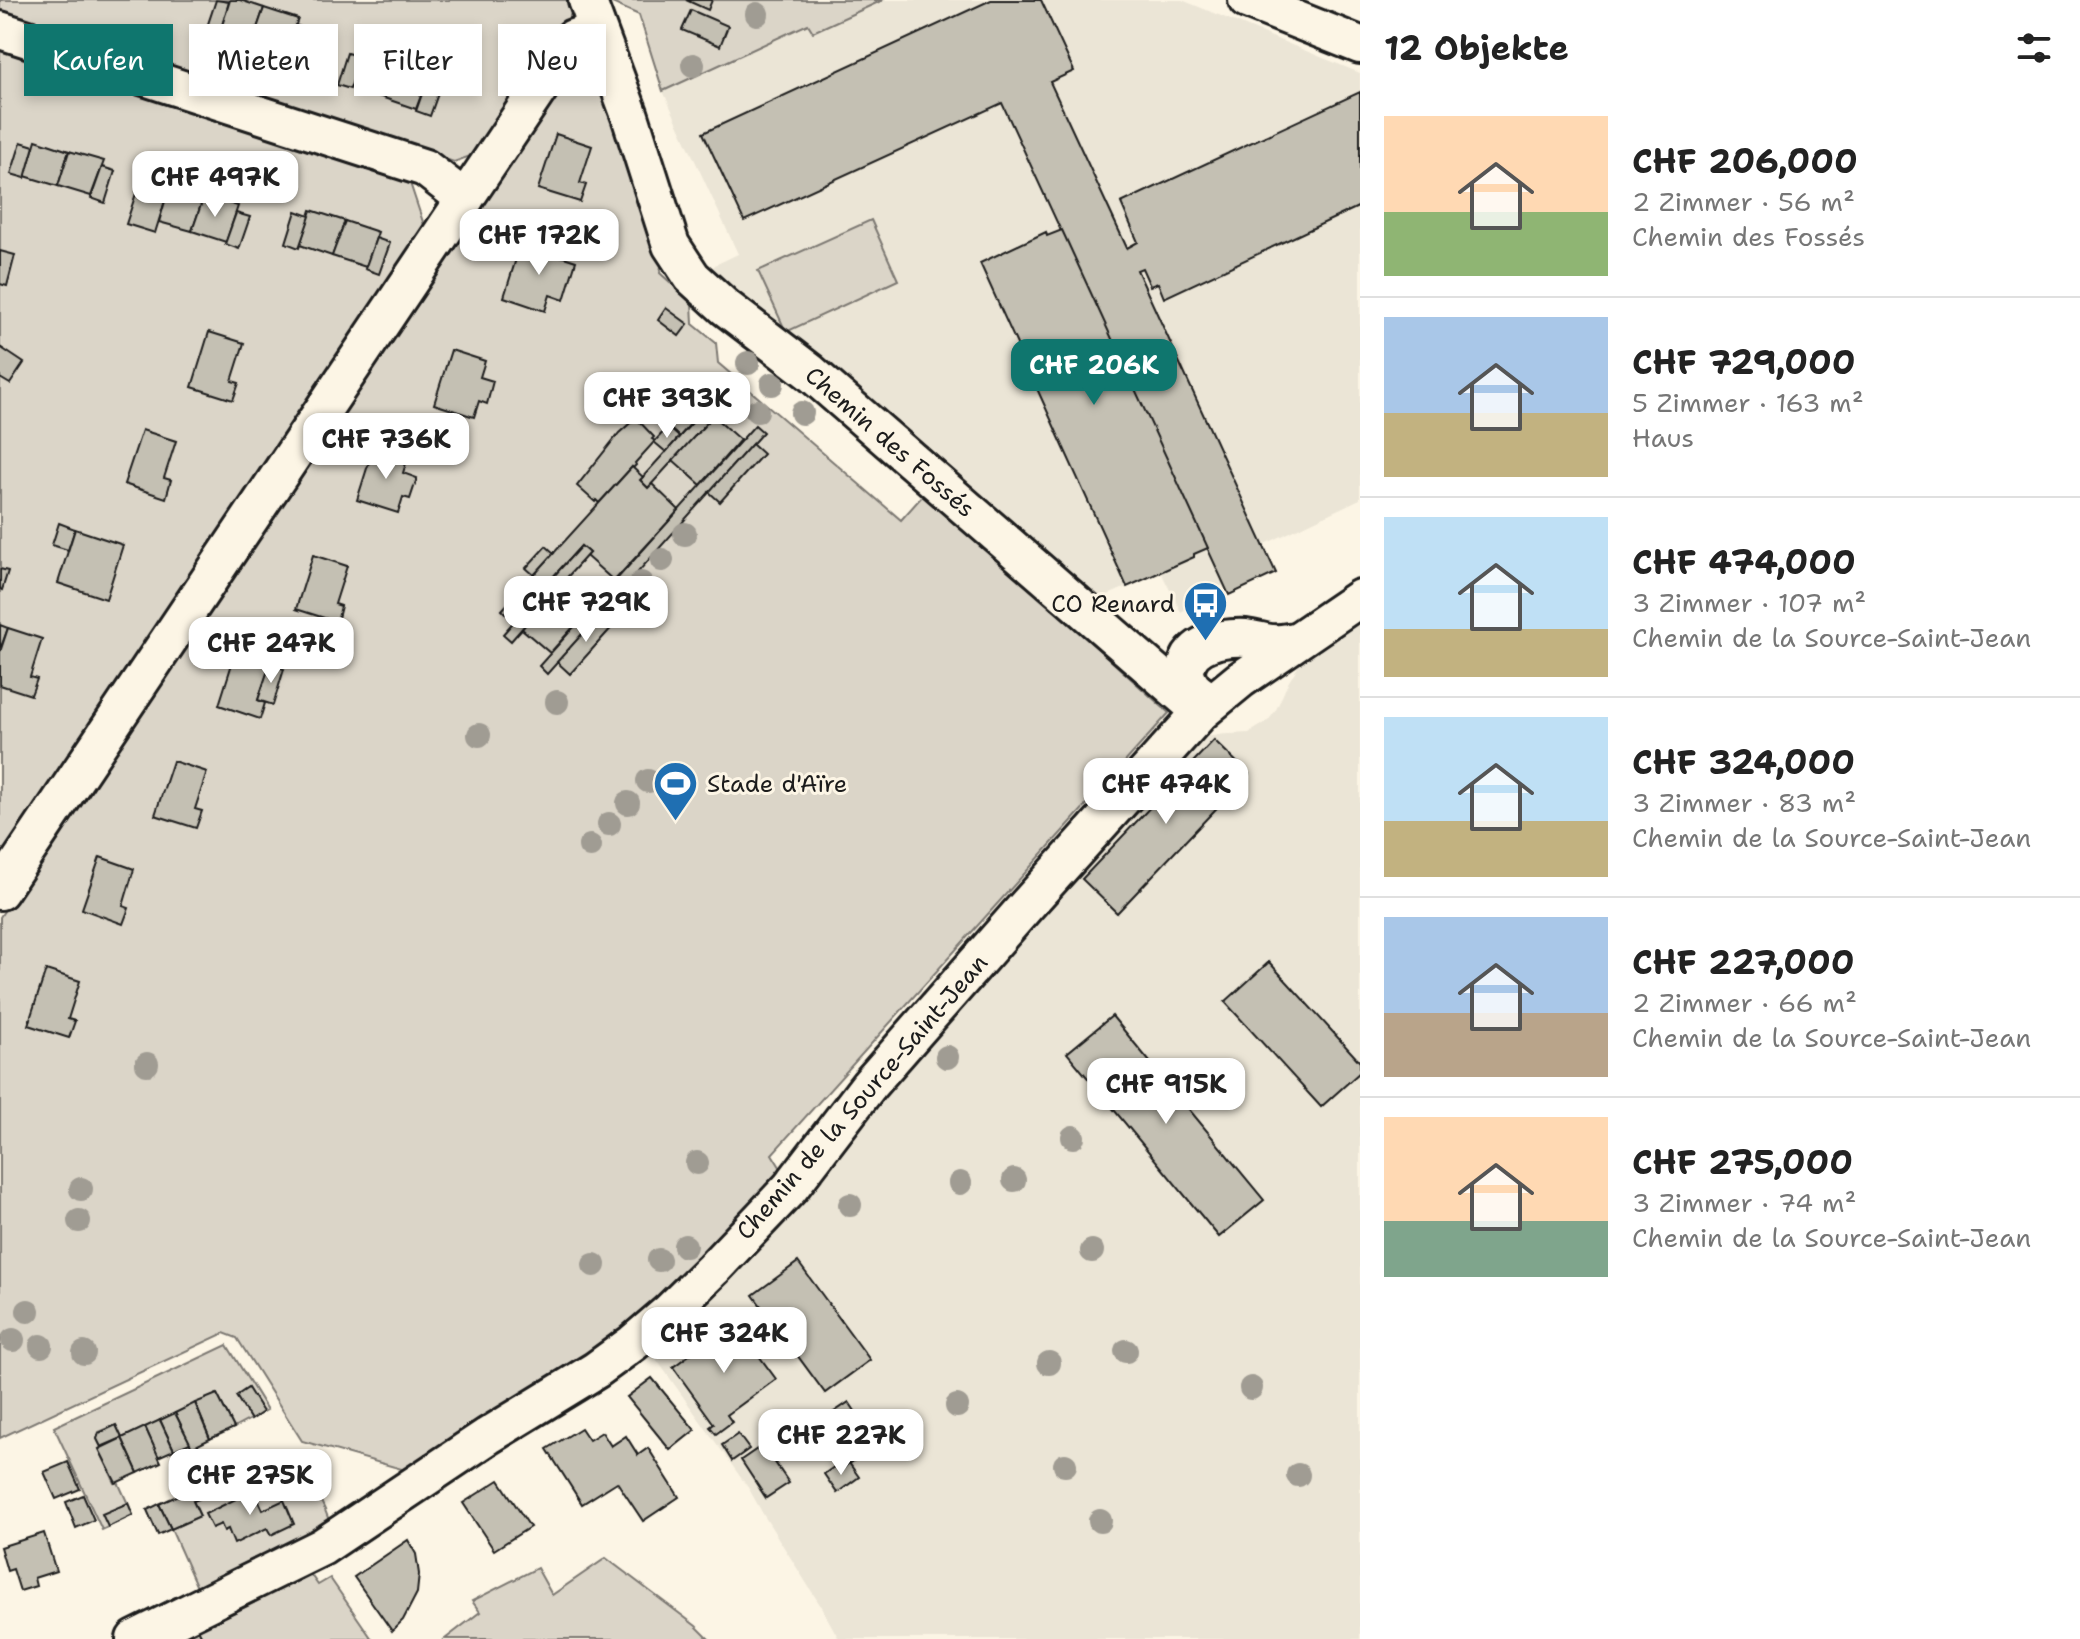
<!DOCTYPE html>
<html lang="de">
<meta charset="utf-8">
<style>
body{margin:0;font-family:"Shantell Sans",sans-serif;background:#f2f2f2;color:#222;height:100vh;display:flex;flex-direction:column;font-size:30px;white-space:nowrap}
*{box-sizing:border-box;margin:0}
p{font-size:26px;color:#767676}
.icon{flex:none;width:44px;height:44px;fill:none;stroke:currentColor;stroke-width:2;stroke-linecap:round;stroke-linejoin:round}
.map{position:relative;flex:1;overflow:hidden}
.drawer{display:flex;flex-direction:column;background:#fff;width:720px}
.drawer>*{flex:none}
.top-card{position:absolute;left:24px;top:24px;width:760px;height:72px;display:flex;gap:16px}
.price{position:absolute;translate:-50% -68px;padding:0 18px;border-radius:16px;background:#fff;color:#222;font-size:26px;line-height:52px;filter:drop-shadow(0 2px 4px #0008)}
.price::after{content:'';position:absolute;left:50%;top:48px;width:24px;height:18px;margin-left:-12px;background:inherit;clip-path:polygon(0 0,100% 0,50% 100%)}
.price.on{background:#0f766e;color:#fff}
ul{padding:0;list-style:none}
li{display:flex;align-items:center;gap:24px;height:200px;padding:0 24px}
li+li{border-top:2px solid #e0e0e0}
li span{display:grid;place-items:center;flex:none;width:224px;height:160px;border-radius:0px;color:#555}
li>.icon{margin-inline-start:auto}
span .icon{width:96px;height:96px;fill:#fffc;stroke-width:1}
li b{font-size:34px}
h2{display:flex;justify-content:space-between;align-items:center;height:96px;padding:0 24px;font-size:34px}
.chip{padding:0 28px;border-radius:0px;background:#fff;box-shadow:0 4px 12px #0003;font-size:28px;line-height:72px}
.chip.on{background:#0f766e;color:#fff}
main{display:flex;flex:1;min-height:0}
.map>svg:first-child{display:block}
.built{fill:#ebe5d6}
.green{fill:#dbd5c8;stroke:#7c7872;stroke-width:2}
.building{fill:#c4c0b3;stroke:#1c1c1c;stroke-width:2}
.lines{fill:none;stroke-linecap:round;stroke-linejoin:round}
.minor-casing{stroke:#1c1c1c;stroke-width:42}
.minor{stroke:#fcf5e5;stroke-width:36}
.tree{fill:#a09c93}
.labels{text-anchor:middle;stroke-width:6;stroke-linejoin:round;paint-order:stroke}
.street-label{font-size:24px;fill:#1c1c1c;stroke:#fcf5e5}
.poi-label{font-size:24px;fill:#1c1c1c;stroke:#fcf5e5;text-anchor:end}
</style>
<main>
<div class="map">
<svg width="1360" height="1639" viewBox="0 0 1360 1639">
<rect width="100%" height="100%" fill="#fcf5e5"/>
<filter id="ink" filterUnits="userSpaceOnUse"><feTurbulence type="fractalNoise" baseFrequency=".0125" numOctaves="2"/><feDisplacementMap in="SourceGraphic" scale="16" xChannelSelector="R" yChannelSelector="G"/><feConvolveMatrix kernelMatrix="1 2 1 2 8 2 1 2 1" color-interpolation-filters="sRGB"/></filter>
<g filter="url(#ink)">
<g class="built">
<polygon points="860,0 1182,0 1360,73 1360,499 1263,545 1276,573 1229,595 1223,585 1181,612 1161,572 1099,599 934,451 709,273 715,265 738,254 663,91"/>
<polygon points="1360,619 1360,1639 839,1639 819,1603 763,1514 749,1489 649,1349 799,1201 986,976 1186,755 1211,735 1249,733 1268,721 1276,710 1288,683 1302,660"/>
</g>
<g class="green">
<polygon points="0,0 571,0 573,11 476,154 454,162 0,14"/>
<polygon points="613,0 883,0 813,32 808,24 663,91 639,15 612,3"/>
<polygon points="0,44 408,177 426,231 0,867"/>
<polygon points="575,60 600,67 662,259 660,273 692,302 693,324 716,343 718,363 901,520 925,493 1169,713 772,1154 782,1170 650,1307 595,1351 522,1394 405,1470 302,1441 237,1338 224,1333 0,1438 0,917"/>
<polygon points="871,220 898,280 786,332 758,271"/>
<polygon points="227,1345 267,1410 234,1428 217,1394 122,1438 116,1425 99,1432 97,1439 101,1447 99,1449 115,1483 118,1482 133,1515 102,1530 54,1427"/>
<path d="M274 1452H287C306 1470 325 1504 332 1530L199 1592 171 1529 200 1516 193 1501 199 1498 194 1488 254 1457Z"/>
<polygon points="606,1558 696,1626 709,1639 445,1639 480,1612 472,1601 537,1568 552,1595"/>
<polygon points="306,1568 318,1585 330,1578 372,1639 163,1639"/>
</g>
<g class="building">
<polygon points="216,0 229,2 219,35 206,30"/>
<polygon points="230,0 240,0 264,8 252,43 220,32"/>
<polygon points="686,0 712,0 708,10"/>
<polygon points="991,0 1041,0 1074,71 1050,82 1127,248 1138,242 1121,203 1360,92 1360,206 1164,298 1158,283 1150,286 1142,268 1137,270 1276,573 1229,595 1002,103 744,221 703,133"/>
<polygon points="264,8 298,19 285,54 252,43"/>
<polygon points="691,10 728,26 720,46 682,30"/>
<polygon points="295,25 309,30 299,60 285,56"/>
<polygon points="362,52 395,63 384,98 351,87"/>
<polygon points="347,53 361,57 350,89 337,85"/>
<polygon points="395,63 429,74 416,109 384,98"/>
<polygon points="427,80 441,85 430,116 416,111"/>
<polygon points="556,134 592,146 580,183 586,185 580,202 538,189"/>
<polygon points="36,140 69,151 58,186 25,176"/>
<polygon points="21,142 34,146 25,178 11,174"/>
<polygon points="69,151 104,161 91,196 58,186"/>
<polygon points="102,167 115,171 105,203 91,198"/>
<polygon points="144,169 172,178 155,233 126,224"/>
<polygon points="178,172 208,181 204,196 170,184 172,180 175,181"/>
<polygon points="170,184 204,196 192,231 159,222"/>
<polygon points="204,196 238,206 226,242 192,231"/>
<polygon points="311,210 345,221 332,256 300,245"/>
<polygon points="296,211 310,216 299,248 286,243"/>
<polygon points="236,213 250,217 239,249 225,244"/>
<polygon points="345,221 378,232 366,267 332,256"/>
<polygon points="1062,230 1208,548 1194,554 1194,557 1127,587 980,263 1046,232 1047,236"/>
<polygon points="376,238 390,243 379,274 365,269"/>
<polygon points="521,243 576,261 564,300 550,295 545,311 504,297"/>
<polygon points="0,251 15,255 7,286 0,284"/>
<polygon points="666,308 688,324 679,336 658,320"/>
<polygon points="209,332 244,343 232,381 239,383 233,400 192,387"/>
<polygon points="0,347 24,363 10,384 0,378"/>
<polygon points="451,350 485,361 480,377 493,381 487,404 479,401 474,417 434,404"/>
<polygon points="720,392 728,400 648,488 640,480"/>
<polygon points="698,394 709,403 679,437 668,427"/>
<polygon points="713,416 740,440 701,485 673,460"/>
<polygon points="636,418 654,437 652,439 655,441 635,463 636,465 633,468 632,467 599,503 596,500 595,502 577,486 619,433"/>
<polygon points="755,425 763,432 547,674 539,666"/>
<polygon points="668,427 679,437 666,452 654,442"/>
<polygon points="142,430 176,441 164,478 171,480 166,498 124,484"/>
<polygon points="752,444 763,454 720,502 709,492"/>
<polygon points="374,446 408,457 403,473 417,478 410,499 403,497 398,513 357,500"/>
<polygon points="632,467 643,477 640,480 648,488 652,484 679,510 614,581 586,556 589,553 581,546 553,577 561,584 564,580 593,605 550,653 522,629 525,625 517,618 513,621 502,610"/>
<polygon points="59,523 75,529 68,550 52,545"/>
<polygon points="75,529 123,545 106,599 58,583"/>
<polygon points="546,546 554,553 534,575 526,568"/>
<polygon points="581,546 589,553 561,584 553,577"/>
<polygon points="313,555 347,566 335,604 341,606 337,622 296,609"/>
<polygon points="0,569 8,571 2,590 0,589"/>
<polygon points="601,613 614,625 570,674 557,662"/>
<polygon points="517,618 525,625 511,641 503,634"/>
<polygon points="0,625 8,628 1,647 0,647"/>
<polygon points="8,628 42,639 30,677 37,679 31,695 0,685 0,652"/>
<polygon points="236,651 271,663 258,700 265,703 260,719 219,705"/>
<polygon points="270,664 284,669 273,705 258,700"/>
<polygon points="1214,740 1249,774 1117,913 1082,879"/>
<polygon points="173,761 207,772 195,809 202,811 196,828 155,815"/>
<polygon points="100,857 134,869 123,906 129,908 123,924 82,909"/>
<polygon points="1269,962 1360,1062 1360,1072 1321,1107 1225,1002"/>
<polygon points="46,970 80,981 68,1019 75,1021 69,1038 28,1025"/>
<polygon points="1112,1016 1264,1200 1219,1237 1067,1053"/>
<polygon points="798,1262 870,1360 825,1393 753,1295"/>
<polygon points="734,1322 776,1379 727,1415 732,1422 716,1434 710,1427 714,1424 673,1367"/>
<polygon points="652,1378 695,1430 670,1450 627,1397"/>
<polygon points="248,1388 263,1412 251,1420 236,1396"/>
<polygon points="217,1394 234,1428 210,1439 195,1403"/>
<polygon points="849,1402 877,1444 842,1469 812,1427"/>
<polygon points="195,1403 210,1439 192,1448 175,1413"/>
<polygon points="175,1413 190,1443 174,1450 160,1420"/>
<polygon points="160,1420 174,1450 158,1457 145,1427"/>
<polygon points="116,1425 122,1438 101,1447 97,1439 99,1433"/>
<polygon points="145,1427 161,1462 138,1473 122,1438"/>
<polygon points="581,1428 589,1440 602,1432 611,1446 626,1436 638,1455 648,1448 679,1497 643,1521 617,1482 582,1504 547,1449"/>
<polygon points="738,1434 749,1449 732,1461 722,1445"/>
<polygon points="122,1438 138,1473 116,1483 99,1449"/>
<polygon points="763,1445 789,1483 766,1498 741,1460"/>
<polygon points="68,1462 80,1489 56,1499 44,1472"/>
<polygon points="849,1463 859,1477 837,1493 824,1474 838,1464 842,1469"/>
<polygon points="499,1480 530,1527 494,1550 463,1503"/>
<polygon points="194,1488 199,1499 193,1501 200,1516 171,1529 159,1504"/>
<polygon points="254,1490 263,1510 284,1500 294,1524 271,1535 267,1528 234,1544 228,1529 224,1531 221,1524 212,1528 205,1514"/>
<polygon points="83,1495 94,1520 76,1528 66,1502"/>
<polygon points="128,1503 133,1515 108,1527 102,1514"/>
<polygon points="159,1504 171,1529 158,1535 147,1510"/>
<polygon points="44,1533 56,1571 34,1578 36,1586 20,1591 13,1569 7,1571 0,1547"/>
<polygon points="408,1540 416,1554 419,1574 417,1593 403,1620 392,1631 354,1577"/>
<polygon points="197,1627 203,1639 174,1639"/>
</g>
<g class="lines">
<defs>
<g id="minor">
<polyline points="587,0 630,116 671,245 692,277 725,307 810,372 1201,712"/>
<polyline points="1247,0 1360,45"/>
<polyline points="0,30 425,168 465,199"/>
<path d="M1212 702C1199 694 1186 687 1186 670 1188 642 1224 637 1246 638 1254 639 1262 642 1271 643 1279 644 1288 642 1296 641"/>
<polyline points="0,891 573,38 597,30"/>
<polyline points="135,1639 322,1547 488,1436 596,1370 633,1343 668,1313 713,1269 790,1188 869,1085 1026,906 1201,712 1240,680 1360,598"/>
</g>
</defs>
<use href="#minor" class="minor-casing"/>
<use href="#minor" class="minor"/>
</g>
<g class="tree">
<circle cx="757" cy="14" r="12"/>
<circle cx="693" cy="65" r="12"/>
<circle cx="748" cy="363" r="12"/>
<circle cx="772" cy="384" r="12"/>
<circle cx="757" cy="411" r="12"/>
<circle cx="802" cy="413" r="12"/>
<circle cx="685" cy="534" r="12"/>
<circle cx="662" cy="560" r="12"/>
<circle cx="641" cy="583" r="12"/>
<circle cx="557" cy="702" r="12"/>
<circle cx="479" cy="735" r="12"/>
<circle cx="648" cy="781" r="12"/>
<circle cx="628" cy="803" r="12"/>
<circle cx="609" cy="824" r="12"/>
<circle cx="590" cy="846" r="12"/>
<circle cx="947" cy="1057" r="12"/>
<circle cx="147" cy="1064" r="12"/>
<circle cx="1073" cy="1137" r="12"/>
<circle cx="697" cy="1163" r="12"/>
<circle cx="1014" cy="1180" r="12"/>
<circle cx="960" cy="1183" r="12"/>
<circle cx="81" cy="1189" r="12"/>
<circle cx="850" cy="1205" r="12"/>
<circle cx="79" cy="1221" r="12"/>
<circle cx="685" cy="1246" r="12"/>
<circle cx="1092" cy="1251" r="12"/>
<circle cx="659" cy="1260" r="12"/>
<circle cx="594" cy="1265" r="12"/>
<circle cx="28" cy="1311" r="12"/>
<circle cx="13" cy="1340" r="12"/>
<circle cx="41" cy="1346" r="12"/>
<circle cx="1126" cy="1351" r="12"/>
<circle cx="84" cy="1353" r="12"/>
<circle cx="1049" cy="1363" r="12"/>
<circle cx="1251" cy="1388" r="12"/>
<circle cx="957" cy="1406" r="12"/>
<circle cx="1065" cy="1465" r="12"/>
<circle cx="1298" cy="1475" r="12"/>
<circle cx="1100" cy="1521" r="12"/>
</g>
</g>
<defs>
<symbol id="bus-pin" viewBox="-11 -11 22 30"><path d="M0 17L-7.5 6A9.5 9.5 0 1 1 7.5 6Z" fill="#1f6fb2" stroke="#fcf5e5"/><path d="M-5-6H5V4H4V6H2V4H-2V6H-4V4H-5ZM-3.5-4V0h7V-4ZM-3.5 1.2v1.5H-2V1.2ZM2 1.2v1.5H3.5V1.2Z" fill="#fff"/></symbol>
<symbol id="stadium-pin" viewBox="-11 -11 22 30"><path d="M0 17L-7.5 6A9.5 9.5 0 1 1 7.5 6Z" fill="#1f6fb2" stroke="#fcf5e5"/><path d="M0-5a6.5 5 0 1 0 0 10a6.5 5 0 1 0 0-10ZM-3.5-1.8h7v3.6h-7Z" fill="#fff"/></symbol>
</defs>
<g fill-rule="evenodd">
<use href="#bus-pin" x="1180" y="578" width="51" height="69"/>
<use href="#stadium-pin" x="650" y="758" width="51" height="69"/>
</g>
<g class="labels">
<g class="street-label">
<text transform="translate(890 442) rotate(41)" y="8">Chemin des Fossés</text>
<text transform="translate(862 1097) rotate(-49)" y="8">Chemin de la Source-Saint-Jean</text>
</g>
<g class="poi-label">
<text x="1175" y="612">CO Renard</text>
<text x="707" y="792" text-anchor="start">Stade d'Aïre</text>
</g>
</g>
</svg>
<b class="price" style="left:215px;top:219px">CHF 497K</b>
<b class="price" style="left:539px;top:277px">CHF 172K</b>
<b class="price on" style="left:1094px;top:407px">CHF 206K</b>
<b class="price" style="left:667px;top:440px">CHF 393K</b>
<b class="price" style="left:386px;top:481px">CHF 736K</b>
<b class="price" style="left:586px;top:644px">CHF 729K</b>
<b class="price" style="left:271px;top:685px">CHF 247K</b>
<b class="price" style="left:1166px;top:826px">CHF 474K</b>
<b class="price" style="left:1166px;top:1126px">CHF 915K</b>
<b class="price" style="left:724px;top:1375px">CHF 324K</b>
<b class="price" style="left:841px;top:1477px">CHF 227K</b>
<b class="price" style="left:250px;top:1517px">CHF 275K</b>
<div class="top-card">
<a class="chip on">Kaufen</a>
<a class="chip">Mieten</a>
<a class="chip">Filter</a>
<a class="chip">Neu</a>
</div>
</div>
<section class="drawer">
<h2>12 Objekte<svg class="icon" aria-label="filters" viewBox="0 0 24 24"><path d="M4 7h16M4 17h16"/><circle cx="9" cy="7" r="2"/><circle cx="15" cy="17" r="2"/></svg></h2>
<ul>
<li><span style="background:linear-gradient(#ffd9b3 60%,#8fb573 0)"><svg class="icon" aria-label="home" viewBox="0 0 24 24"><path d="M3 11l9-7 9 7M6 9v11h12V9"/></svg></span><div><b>CHF 206,000</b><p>2 Zimmer · 56 m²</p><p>Chemin des Fossés</p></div></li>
<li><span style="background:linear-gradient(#a9c7e8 60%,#c2b280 0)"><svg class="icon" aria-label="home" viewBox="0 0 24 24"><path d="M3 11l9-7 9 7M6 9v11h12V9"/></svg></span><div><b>CHF 729,000</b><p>5 Zimmer · 163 m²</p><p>Haus</p></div></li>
<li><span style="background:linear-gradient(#bfe0f5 70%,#c2b280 0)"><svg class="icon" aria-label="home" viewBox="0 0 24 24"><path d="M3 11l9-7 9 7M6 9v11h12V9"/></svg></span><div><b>CHF 474,000</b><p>3 Zimmer · 107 m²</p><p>Chemin de la Source-Saint-Jean</p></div></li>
<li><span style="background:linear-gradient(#bfe0f5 65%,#c2b280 0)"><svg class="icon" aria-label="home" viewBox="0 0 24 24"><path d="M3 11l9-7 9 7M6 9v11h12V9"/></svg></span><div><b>CHF 324,000</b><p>3 Zimmer · 83 m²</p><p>Chemin de la Source-Saint-Jean</p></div></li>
<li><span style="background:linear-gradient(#a9c7e8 60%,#b9a48a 0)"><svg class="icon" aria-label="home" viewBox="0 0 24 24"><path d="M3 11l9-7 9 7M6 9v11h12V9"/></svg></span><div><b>CHF 227,000</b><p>2 Zimmer · 66 m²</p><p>Chemin de la Source-Saint-Jean</p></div></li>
<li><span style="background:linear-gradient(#ffd9b3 65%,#7fa58c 0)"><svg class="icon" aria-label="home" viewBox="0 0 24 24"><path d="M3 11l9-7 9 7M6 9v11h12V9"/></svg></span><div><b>CHF 275,000</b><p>3 Zimmer · 74 m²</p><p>Chemin de la Source-Saint-Jean</p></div></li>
</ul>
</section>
</main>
